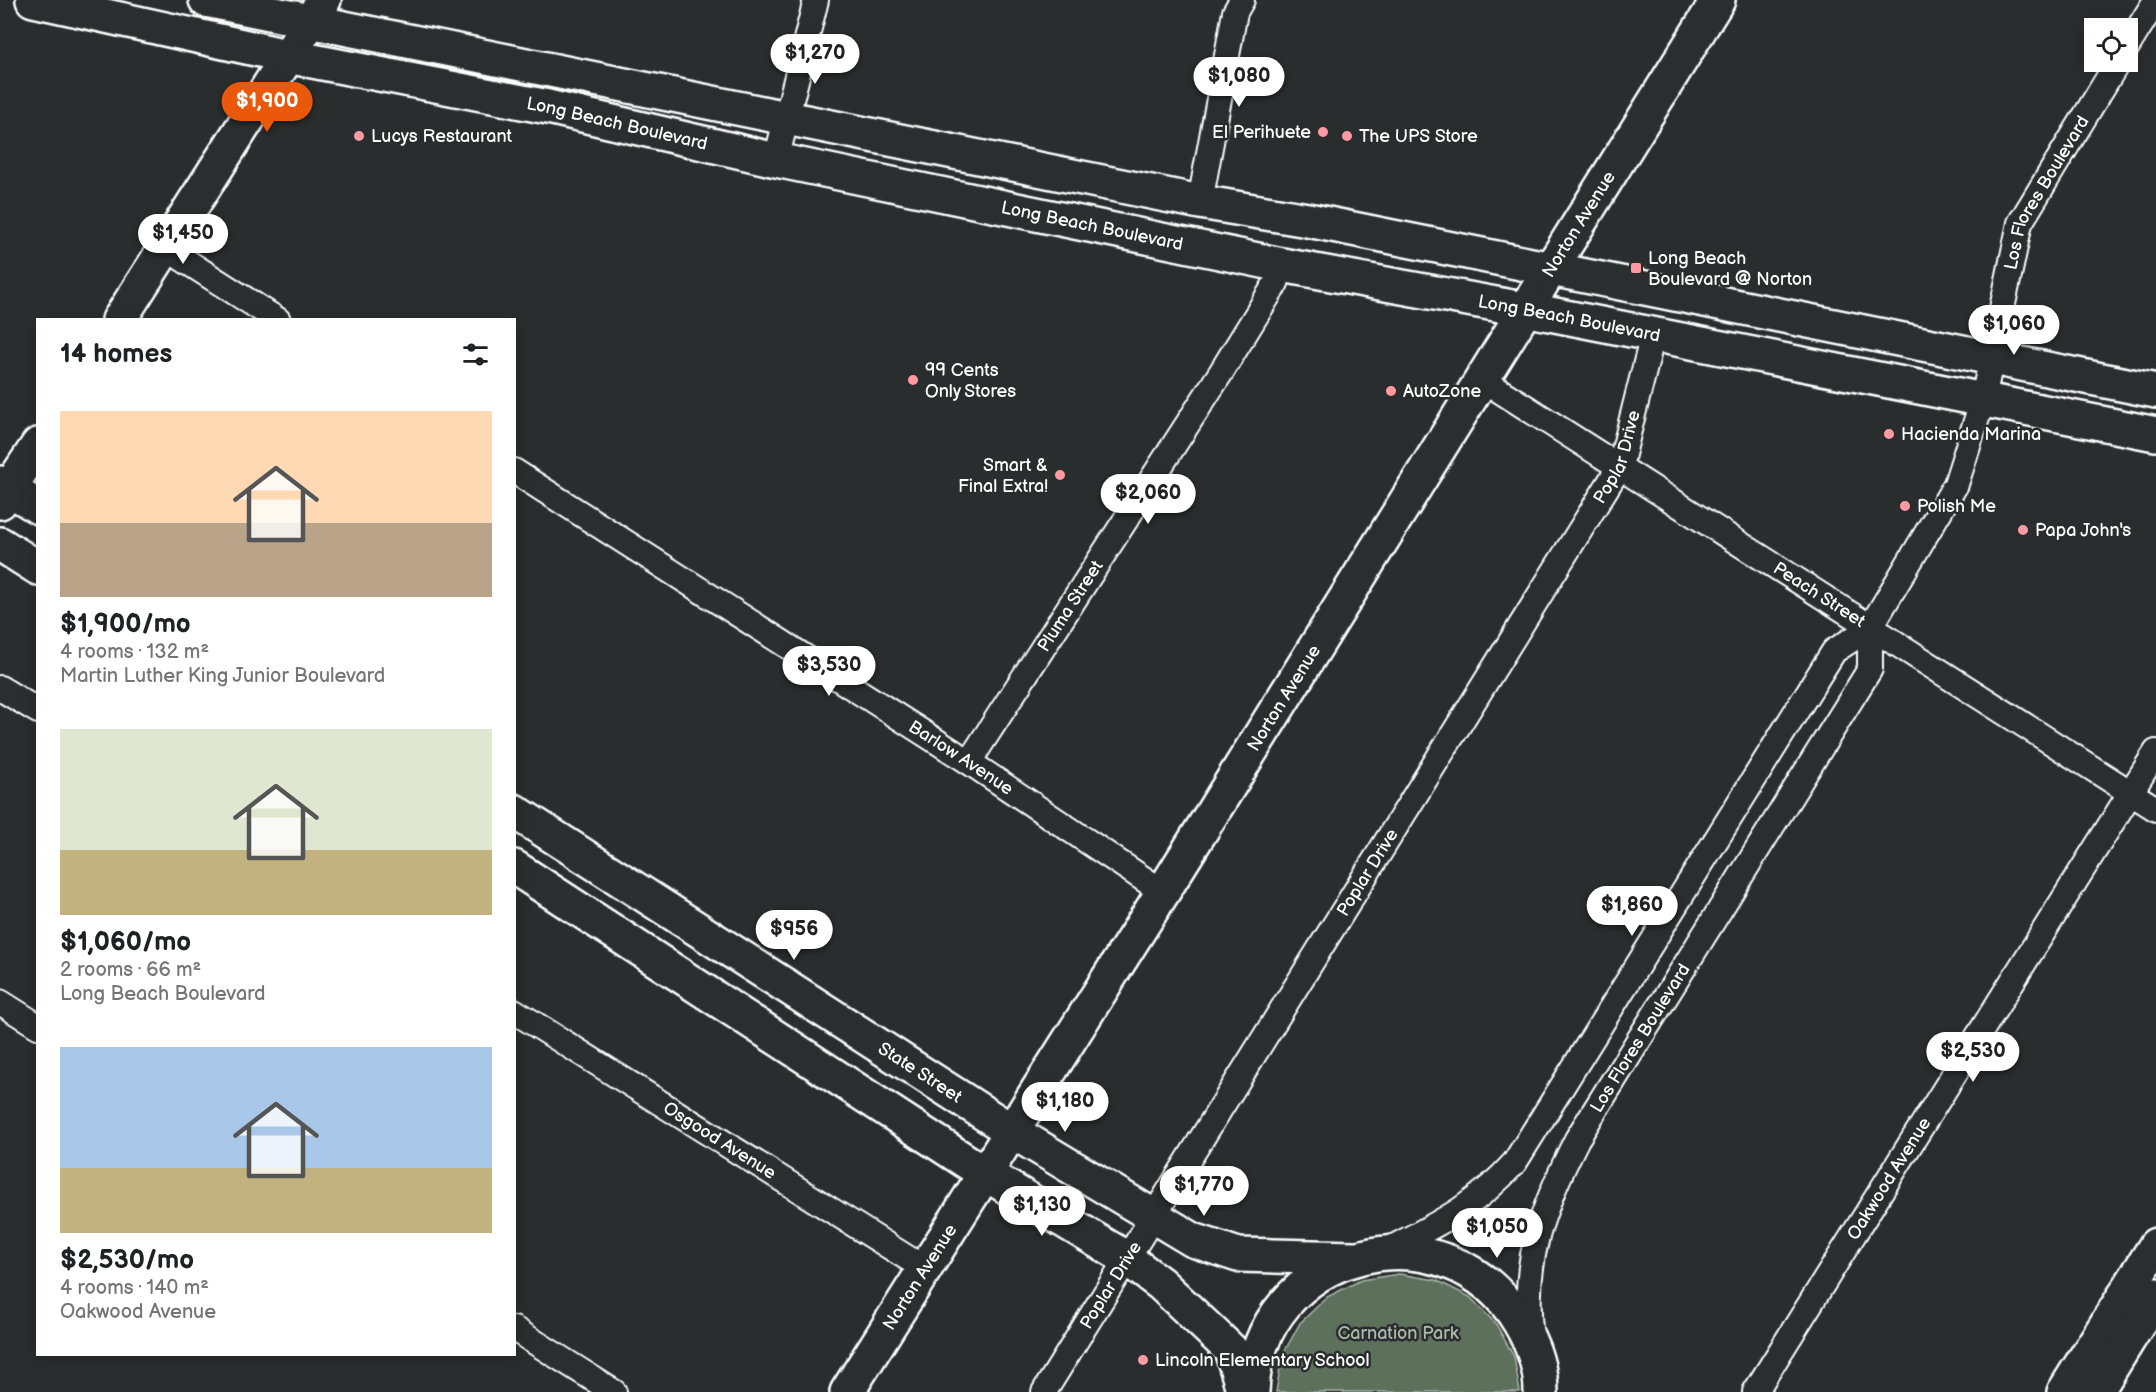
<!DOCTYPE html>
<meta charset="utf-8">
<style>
body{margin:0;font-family:"Balsamiq Sans",sans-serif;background:#f6f6f6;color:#202124;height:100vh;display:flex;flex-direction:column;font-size:22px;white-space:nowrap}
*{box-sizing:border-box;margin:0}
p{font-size:20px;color:#757577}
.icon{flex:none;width:33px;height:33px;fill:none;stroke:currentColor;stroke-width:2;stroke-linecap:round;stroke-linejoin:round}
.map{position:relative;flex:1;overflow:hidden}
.panel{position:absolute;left:36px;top:318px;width:480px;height:1038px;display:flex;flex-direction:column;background:#fff;border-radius:0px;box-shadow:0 3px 15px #0003}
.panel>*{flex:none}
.controls{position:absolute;left:2084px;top:18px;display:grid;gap:12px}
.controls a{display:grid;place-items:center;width:54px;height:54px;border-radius:0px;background:#fff;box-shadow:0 3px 15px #0003;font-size:30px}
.price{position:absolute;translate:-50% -51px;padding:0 14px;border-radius:21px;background:#fff;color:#222;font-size:20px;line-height:39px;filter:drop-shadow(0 2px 3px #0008)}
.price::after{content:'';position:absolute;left:50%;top:36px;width:18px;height:14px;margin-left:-9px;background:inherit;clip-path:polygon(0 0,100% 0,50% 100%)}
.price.selected{background:#ea580c;color:#fff}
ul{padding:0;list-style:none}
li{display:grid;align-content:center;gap:12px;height:318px;padding:0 24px}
li span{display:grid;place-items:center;height:186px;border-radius:0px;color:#555}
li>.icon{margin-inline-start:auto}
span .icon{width:108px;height:108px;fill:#fffc;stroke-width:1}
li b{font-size:26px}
h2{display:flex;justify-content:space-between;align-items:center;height:72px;padding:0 24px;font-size:26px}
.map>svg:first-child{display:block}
.green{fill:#5b705b;stroke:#adb8ad;stroke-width:1.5}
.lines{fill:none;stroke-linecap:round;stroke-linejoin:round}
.street-casing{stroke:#fff;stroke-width:28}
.secondary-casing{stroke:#fff;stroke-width:38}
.primary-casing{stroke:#fff;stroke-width:38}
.street{stroke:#2a2d2e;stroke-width:24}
.secondary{stroke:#2a2d2e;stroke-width:33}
.primary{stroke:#2a2d2e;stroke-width:33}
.poi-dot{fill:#ff9aa2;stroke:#2a2d2e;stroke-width:2}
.labels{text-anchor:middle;stroke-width:5;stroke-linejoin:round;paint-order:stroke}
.street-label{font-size:18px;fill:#fff;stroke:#2a2d2e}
.poi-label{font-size:18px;fill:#fff;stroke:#2a2d2e;text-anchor:start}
.park-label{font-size:18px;fill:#adb8ad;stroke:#2a2d2e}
</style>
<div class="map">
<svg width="2156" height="1392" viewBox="0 0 2156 1392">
<rect width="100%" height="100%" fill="#2a2d2e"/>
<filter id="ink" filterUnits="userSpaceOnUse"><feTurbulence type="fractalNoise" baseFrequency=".0167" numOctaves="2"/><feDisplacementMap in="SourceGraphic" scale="12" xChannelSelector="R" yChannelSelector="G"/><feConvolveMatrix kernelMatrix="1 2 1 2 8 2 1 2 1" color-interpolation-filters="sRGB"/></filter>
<g filter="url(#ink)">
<polygon class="green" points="1399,1274 1436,1280 1470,1297 1496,1324 1514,1357 1520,1392 1276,1392 1282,1356 1300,1323 1327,1297 1361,1280"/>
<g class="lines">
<defs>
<g id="street">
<polyline points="2127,47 2156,0"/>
<polyline points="776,160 816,0"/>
<polyline points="1200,202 1235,12 1242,0"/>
<polyline points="164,247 278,320"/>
<path id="s1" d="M1483 380 2156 809"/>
<path id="s2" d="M514 471 969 762 1163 892"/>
<polyline points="0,688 38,711"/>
<path id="s3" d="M969 762 1220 374 1276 283 1282 265"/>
<polyline points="0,1002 38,1026"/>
<path id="s4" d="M514 1011 925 1269"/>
<path id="s5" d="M1384 1252C1437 1224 1474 1208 1515 1162L1834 651 1870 628 1956 484 1983 399 2020 223 2118 62"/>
<polyline points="514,1329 614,1392"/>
<path id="s6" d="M1531 1338C1521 1261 1543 1206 1577 1139L1870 669V628"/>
<path id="s7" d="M1044 1392 1620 466 1653 335"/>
<path id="s8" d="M1755 1392 2156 752"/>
</g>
<g id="secondary">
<polyline points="119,320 324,0"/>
<polyline points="0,483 38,507"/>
<polyline points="0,502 38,445"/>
<polyline points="0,544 38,568"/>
<path id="s9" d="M514 811 1010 1130 1193 1240 1238 1255 1354 1258"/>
<polyline points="514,867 984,1173 1126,1258 1161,1284 1231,1350 1244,1392"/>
<path id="s10" d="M847 1392 1163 892 1718 0"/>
<path d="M1252 1392C1257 1248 1447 1200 1520 1323 1533 1345 1541 1367 1541 1392"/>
</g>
<g id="primary">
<path id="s11" d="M33 0 287 56 548 107 776 160 1282 265 1550 314 2156 434"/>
<path d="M206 0C538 65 869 134 1200 202L1308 220 2156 391"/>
<polyline points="2064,1392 2156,1245"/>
<polyline points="2096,1392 2156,1295"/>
</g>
</defs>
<use href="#street" class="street-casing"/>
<use href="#secondary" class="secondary-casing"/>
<use href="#primary" class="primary-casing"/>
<use href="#street" class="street"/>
<use href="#secondary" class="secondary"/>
<use href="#primary" class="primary"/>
</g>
</g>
<g class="poi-dot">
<circle cx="1323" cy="132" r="6"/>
<circle cx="359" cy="136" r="6"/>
<circle cx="1347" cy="136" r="6"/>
<rect x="1630" y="262" width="12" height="12" rx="3"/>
<circle cx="913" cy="380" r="6"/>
<circle cx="1391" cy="391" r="6"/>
<circle cx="1889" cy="434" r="6"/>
<circle cx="1060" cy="475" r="6"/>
<circle cx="1905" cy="506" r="6"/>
<circle cx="2023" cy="530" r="6"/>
<circle cx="1143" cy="1360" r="6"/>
</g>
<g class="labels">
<g class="street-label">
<text dy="6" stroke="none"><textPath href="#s11" startOffset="597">Long Beach Boulevard</textPath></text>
<text dy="6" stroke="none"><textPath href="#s5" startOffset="1280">Los Flores Boulevard</textPath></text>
<text dy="6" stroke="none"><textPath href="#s10" startOffset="1378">Norton Avenue</textPath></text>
<text dy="6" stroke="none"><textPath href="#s11" startOffset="1083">Long Beach Boulevard</textPath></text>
<text dy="6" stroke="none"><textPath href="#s11" startOffset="1569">Long Beach Boulevard</textPath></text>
<text dy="6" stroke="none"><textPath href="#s7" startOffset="1098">Poplar Drive</textPath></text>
<text dy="6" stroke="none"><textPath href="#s1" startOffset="399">Peach Street</textPath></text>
<text dy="6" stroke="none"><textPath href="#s3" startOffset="186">Pluma Street</textPath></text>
<text dy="6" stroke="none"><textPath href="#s10" startOffset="820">Norton Avenue</textPath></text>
<text dy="6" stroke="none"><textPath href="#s2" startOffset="531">Barlow Avenue</textPath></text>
<text dy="6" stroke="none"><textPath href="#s7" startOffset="612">Poplar Drive</textPath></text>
<text dy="6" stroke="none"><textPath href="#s6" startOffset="327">Los Flores Boulevard</textPath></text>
<text dy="6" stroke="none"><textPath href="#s9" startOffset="483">State Street</textPath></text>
<text dy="6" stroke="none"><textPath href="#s4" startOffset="243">Osgood Avenue</textPath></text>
<text dy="6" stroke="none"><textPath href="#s8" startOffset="252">Oakwood Avenue</textPath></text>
<text dy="6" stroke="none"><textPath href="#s10" startOffset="136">Norton Avenue</textPath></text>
<text dy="6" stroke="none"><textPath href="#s7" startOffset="126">Poplar Drive</textPath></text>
</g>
<g class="poi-label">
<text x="1311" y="138" text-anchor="end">El Perihuete</text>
<text x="371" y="142">Lucys Restaurant</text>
<text x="1359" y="142">The UPS Store</text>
<text x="1648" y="264">Long Beach<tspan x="1648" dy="21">Boulevard @ Norton</tspan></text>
<text x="925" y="376">99 Cents<tspan x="925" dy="21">Only Stores</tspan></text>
<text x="1403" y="397">AutoZone</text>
<text x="1901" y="440">Hacienda Marina</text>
<text x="1048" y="471" text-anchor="end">Smart &amp;<tspan x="1048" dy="21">Final Extra!</tspan></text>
<text x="1917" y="512">Polish Me</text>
<text x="2035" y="536">Papa John's</text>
<text x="1155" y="1366">Lincoln Elementary School</text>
</g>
<g class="park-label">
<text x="1398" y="1339">Carnation Park</text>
</g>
</g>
</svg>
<div class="controls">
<a><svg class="icon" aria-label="locate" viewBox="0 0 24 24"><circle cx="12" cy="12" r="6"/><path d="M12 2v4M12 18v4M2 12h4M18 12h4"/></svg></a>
</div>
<b class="price" style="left:815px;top:85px">$1,270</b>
<b class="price" style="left:1239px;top:108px">$1,080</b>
<b class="price selected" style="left:267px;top:133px">$1,900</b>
<b class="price" style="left:183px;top:265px">$1,450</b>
<b class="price" style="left:2014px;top:356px">$1,060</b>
<b class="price" style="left:1148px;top:525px">$2,060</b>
<b class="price" style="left:829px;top:697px">$3,530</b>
<b class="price" style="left:1632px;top:937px">$1,860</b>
<b class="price" style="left:794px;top:961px">$956</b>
<b class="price" style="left:1973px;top:1083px">$2,530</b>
<b class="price" style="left:1065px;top:1133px">$1,180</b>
<b class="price" style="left:1204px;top:1217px">$1,770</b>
<b class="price" style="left:1042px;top:1237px">$1,130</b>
<b class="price" style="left:1497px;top:1259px">$1,050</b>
<section class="panel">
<h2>14 homes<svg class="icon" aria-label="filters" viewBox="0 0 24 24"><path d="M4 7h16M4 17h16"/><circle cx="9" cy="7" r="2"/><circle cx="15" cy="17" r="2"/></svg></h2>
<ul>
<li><span style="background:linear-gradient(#ffd9b3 60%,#b9a48a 0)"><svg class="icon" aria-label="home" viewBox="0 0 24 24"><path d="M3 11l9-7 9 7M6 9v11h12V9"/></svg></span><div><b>$1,900/mo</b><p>4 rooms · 132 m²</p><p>Martin Luther King Junior Boulevard</p></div></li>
<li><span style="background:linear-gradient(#dfe7d0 65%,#c2b280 0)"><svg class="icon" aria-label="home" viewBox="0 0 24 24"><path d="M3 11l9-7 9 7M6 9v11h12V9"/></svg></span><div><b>$1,060/mo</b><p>2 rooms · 66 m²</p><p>Long Beach Boulevard</p></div></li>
<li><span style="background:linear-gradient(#a9c7e8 65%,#c2b280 0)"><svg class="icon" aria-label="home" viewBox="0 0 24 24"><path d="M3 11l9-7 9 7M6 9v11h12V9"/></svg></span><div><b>$2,530/mo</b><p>4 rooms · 140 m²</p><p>Oakwood Avenue</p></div></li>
</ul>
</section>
</div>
